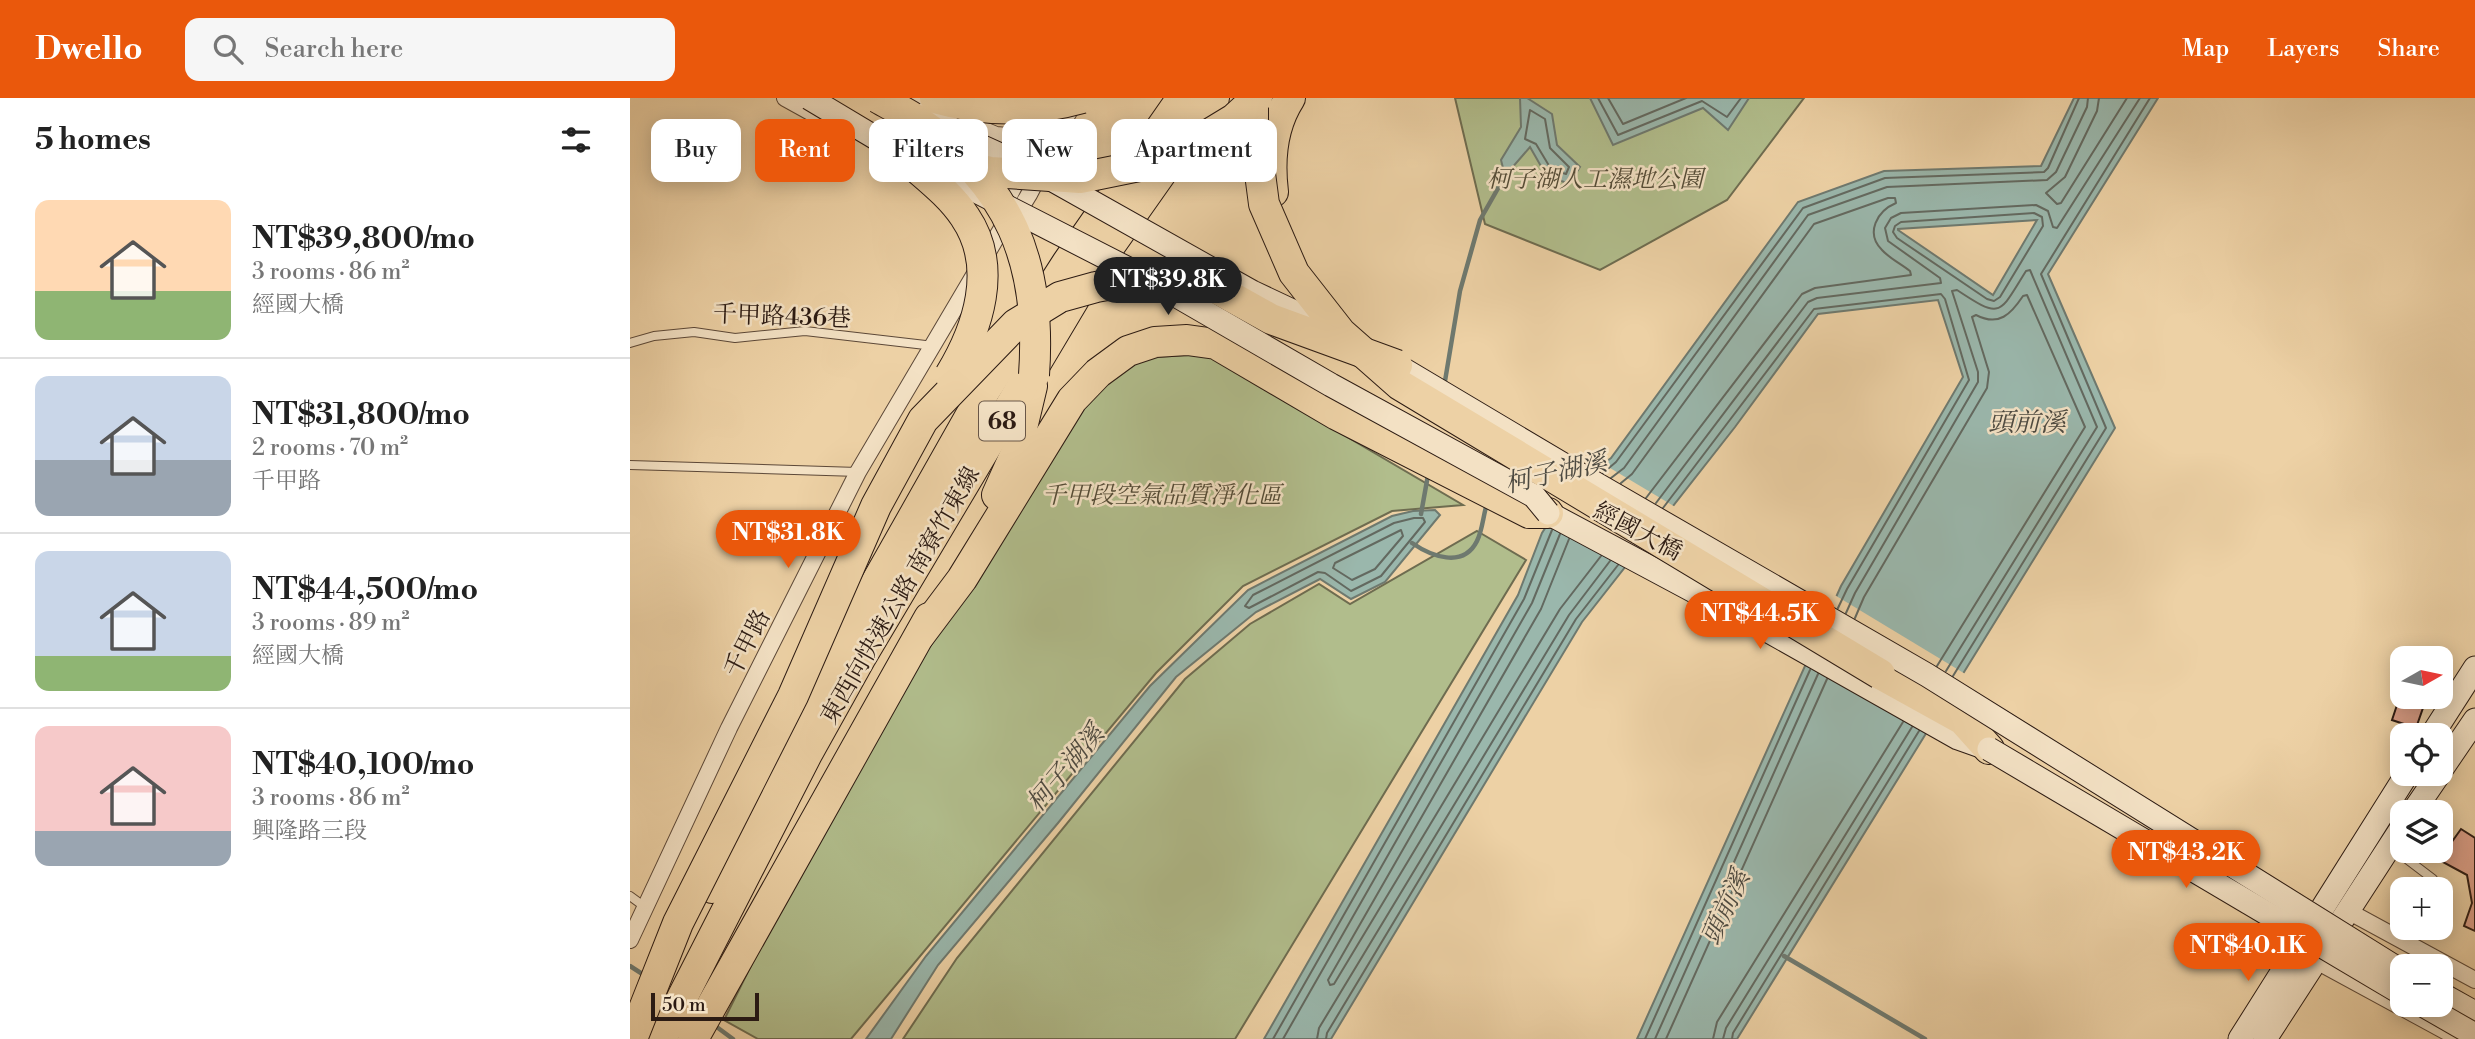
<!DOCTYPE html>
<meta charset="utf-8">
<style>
body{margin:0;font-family:"Libre Bodoni","Noto Serif TC",serif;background:#f6f6f6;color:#222;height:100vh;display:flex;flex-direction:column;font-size:26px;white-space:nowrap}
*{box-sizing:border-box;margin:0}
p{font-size:23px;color:#767676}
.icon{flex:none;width:38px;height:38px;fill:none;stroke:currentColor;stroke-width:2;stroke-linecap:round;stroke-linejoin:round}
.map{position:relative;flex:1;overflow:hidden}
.panel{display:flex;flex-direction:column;background:#fff;width:630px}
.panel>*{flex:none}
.banner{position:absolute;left:21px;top:21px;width:665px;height:63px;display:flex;gap:14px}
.needle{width:46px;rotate:81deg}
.buttons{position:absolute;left:1760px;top:548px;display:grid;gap:14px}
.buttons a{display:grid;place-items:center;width:63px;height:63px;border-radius:14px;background:#fff;box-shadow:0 4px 18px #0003;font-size:35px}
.scale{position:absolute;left:21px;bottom:18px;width:108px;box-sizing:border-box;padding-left:7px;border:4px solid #2c1b13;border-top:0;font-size:19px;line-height:24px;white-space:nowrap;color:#2c1b13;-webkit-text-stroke:5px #f3e1c4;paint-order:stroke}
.price{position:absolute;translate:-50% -60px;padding:0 16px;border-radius:24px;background:#ea580c;color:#fff;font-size:23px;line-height:46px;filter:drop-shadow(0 2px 4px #0008)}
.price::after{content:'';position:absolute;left:50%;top:42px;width:21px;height:16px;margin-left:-10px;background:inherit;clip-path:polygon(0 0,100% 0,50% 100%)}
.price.active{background:#222;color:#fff}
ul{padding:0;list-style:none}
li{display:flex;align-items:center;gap:21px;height:175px;padding:0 35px}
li+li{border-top:2px solid #e0e0e0}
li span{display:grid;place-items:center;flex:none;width:196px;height:140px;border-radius:14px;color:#555}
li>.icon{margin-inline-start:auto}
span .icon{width:84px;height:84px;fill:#fffc;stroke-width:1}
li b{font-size:30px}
h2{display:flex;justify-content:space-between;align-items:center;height:84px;padding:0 35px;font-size:30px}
.tag{padding:0 24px;border-radius:14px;background:#fff;box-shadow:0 4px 18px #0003;font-size:24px;line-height:63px}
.tag.active{background:#ea580c;color:#fff}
header{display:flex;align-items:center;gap:42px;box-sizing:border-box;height:98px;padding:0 35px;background:#ea580c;color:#fff}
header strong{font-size:33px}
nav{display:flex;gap:38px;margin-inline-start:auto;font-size:24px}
.search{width:490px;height:63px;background:#f6f6f6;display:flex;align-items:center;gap:18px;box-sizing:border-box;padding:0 24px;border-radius:14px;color:#767676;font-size:26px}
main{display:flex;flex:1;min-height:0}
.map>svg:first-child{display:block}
.green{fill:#b1bd8c;stroke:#6e6c50;stroke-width:2}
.water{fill:#9ab7ac;stroke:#6e796f;stroke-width:2;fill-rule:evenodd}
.pier{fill:#edd1a5}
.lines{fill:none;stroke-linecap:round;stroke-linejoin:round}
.shore{stroke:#636960;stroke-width:2}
.stream{stroke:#6e796f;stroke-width:4.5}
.building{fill:#dda089;stroke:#2c1b13;stroke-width:2}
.lane-casing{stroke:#5c4838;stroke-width:10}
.street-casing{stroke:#5c4838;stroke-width:18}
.secondary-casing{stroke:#2c1b13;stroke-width:25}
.highway-casing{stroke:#2c1b13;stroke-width:32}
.lane{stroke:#f3e1c4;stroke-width:8}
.street{stroke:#f3e1c4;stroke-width:16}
.secondary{stroke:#f3e1c4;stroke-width:23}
.highway{stroke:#edd1a5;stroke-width:30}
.secondary-bridge-casing{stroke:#2c1b13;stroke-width:25;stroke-linecap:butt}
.highway-bridge-casing{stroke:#2c1b13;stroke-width:32;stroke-linecap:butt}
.secondary-bridge{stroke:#f3e1c4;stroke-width:23}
.highway-bridge{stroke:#edd1a5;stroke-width:30}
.labels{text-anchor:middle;stroke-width:5;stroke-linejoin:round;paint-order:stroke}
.shield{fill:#f3e1c4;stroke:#685648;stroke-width:2}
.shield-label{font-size:23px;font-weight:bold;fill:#2c1b13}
.park-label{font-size:24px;font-style:italic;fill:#544c37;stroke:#f3e1c4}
.street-label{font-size:24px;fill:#2c1b13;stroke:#f3e1c4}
.water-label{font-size:26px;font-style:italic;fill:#4d4a41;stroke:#f3e1c4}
</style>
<header>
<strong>Dwello</strong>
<div class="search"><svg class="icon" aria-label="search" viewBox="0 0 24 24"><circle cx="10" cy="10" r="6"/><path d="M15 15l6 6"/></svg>Search here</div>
<nav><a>Map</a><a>Layers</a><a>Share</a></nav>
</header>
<main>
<section class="panel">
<h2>5 homes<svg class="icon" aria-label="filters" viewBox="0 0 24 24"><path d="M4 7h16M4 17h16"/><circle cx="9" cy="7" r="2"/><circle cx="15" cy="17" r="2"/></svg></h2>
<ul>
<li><span style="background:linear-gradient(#ffd9b3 65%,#8fb573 0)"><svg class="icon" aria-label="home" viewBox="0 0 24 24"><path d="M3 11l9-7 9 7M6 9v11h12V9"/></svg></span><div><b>NT$39,800/mo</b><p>3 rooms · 86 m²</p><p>經國大橋</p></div></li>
<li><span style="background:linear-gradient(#c9d6e8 60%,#9aa5b1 0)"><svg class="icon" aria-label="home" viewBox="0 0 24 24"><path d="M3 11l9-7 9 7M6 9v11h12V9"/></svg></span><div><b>NT$31,800/mo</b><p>2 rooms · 70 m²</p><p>千甲路</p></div></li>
<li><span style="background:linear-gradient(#c9d6e8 75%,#8fb573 0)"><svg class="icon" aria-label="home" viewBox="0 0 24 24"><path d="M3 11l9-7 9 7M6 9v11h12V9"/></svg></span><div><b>NT$44,500/mo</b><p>3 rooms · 89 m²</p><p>經國大橋</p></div></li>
<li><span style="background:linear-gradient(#f6c9c9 75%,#9aa5b1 0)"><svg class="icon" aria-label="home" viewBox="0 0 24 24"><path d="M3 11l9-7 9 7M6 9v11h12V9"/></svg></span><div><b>NT$40,100/mo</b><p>3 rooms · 86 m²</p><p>興隆路三段</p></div></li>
</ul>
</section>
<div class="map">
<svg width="1845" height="941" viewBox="0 0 1845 941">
<rect width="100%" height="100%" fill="#edd1a5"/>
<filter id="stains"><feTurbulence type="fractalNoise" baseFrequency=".00286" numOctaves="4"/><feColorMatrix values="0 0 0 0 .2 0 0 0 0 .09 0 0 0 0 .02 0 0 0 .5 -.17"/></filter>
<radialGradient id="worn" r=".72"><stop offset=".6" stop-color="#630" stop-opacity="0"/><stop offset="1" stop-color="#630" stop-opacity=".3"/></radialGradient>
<g class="green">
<polygon points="825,0 1174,0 1097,102 970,172 855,126"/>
<polygon points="576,256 833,407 762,413 613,488 526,575 221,941 128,941 94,922 164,781 293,542 440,313 509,260"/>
<polygon points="847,433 896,462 605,941 273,941 327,860 555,581 620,526 689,486 720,506"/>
</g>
<g class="water">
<polygon points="890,0 897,0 922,16 927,47 950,69 939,86 916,77 900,49 875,78 871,62 891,29"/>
<polygon points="960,0 1119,0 1098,32 1073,10 983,47"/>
<path d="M1444 0H1528L1418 176 1485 330 1107 941H1007L1211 488 1333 279 1308 202 1188 216 1105 329 952 524 701 941H634L888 497 912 435 942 389 981 360 1168 104 1254 73 1411 68ZM1407 122 1363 197 1268 132V131Z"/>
<polygon points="805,412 810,417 755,484 721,501 690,481 626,514 546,579 428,725 308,867 261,941 236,941 296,858 520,588 618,492 762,418 783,413"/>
</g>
<g class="pier">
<polygon points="970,364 1047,410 1001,468 917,420 939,387"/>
<polygon points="1203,496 1337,577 1302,633 1173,563"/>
</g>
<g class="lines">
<g class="shore">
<polyline points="968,0 988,37 1072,3 1097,19 1111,0"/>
<polyline points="978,0 993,26 1056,0"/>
<polyline points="1469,0 1467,13 1435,79 1416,95 1427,106 1431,105 1497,0"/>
<polygon points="900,12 915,21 920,50 939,69 936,76 921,71 906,46 895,41"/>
<polygon points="1404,115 1412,119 1413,128 1370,199 1364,203 1357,201 1267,140 1263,134 1265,128 1271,124"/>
<polyline points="973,375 986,364 1173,110 1255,80 1414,74 1418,70 1449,0"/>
<polyline points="981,380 994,370 1178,117 1257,89 1417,82 1426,74 1457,9 1458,0"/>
<path d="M991 385 1002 376 1184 126 1258 100H1265L1266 105C1247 113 1235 135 1252 152 1259 160 1271 166 1280 173L1281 177 1185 190 1172 196 1016 400"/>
<polyline points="1026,405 1178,204 1187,200 1311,185 1310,180 1258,143 1255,130 1261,120 1271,115 1406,107 1418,113 1423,129 1427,130 1510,0"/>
<polyline points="1033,410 1184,211 1311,196 1315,201 1339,282 1217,491 1208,510"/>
<polygon points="784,420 793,420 795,424 751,478 721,493 695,475 688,474 619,510 615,508 623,497 764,425"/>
<polygon points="771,432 773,438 745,471 722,482 703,470 705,465"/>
<polyline points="939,441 911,511 698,882 700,887 704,886 930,511 971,458"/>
<path d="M1216 515 1225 495 1348 284V274L1322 193 1327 192C1372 222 1369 216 1396 173L1400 172 1467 329 1316 573"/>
<path d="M1225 520 1234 499 1357 290 1359 274 1342 219 1346 217C1369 229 1381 216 1393 198L1397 197 1455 329 1307 568"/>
<polyline points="1323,578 1476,330 1411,176 1520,0"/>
<polyline points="643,941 894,501 922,432"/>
<polyline points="653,941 902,505 930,436"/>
<polyline points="687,941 689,930 939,517 980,463"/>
<polyline points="696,941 697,935 946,521 988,467"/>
<polyline points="1015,941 1180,572"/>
<polyline points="1025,941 1188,576"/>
<polyline points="1036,941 1197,581"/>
<polyline points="1083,941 1087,924 1273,624"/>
<polyline points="1093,941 1096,930 1282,629"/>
<polyline points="1102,941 1103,935 1289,633"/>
</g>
<g class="stream">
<polyline points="814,289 830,193 850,122 875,78"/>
<polyline points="791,416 798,377"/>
<path d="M782 445C801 458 833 471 847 443 852 433 853 420 856 409H860"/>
<polyline points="1154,858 1295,941"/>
<polyline points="0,868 17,879"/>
<polyline points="84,927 103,941"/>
</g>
</g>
<g class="building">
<polygon points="1770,598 1794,607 1786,630 1762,622"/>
<polygon points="1831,731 1845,740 1845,833 1834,828 1842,805 1837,777 1809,762"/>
</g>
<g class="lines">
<defs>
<g id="lane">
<polyline points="0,245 24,238 64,234 105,240 175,233 304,248"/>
<polyline points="0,367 228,374"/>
<polyline points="1761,749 1803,781 1805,791"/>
<polyline points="0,798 15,809"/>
<polyline points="1781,832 1787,830"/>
</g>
<g id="street">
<polyline points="155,0 202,26"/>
<polyline points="277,0 366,37 418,41"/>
<polyline points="375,114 376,104 398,60 430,29 446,2"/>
<polyline points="1716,812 1845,882"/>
<path d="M0 842 99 630 228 374 372 130C399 106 412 76 418 41"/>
<polyline points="1679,859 1828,940"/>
</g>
<g id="secondary">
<polyline points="918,415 1135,531 1328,640 1359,651"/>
<polyline points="1802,637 1845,570"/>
<polyline points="1811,672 1845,622"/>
<polyline points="1783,714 1809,676"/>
<polyline points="1811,896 1845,915"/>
<polyline points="1610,941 1777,676"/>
<polyline points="1635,941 1773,728"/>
</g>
<g id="highway">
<path d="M643 94C639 61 642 28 660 0"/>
<polyline points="367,397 386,355 402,288"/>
<polyline points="290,537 332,481 442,302 468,275 498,253 525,244 557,242 586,246 707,317 899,415 918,415"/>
<polyline points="1250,576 1333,622 1359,651"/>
<polyline points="82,790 238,499 354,294 437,165 552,0"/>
<polyline points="31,941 177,656 231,559 453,186 584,0"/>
<polyline points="63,941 299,520"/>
</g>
</defs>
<use href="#lane" class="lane-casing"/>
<use href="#street" class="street-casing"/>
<use href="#secondary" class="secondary-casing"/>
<use href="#highway" class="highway-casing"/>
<use href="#lane" class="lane"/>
<use href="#street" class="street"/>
<use href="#secondary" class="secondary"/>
<use href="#highway" class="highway"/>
<defs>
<g id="secondary-bridge">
<polyline points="179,0 266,52 516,180 701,287 904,398 918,415"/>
<polyline points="297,15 344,45 414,77 622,194 692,227"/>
<polyline points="754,260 954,379 1297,577 1773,874"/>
<polyline points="1359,651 1773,896"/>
<polyline points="1791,906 1845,937"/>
</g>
<g id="highway-bridge">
<path d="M248 0C260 7 273 13 285 21 380 86 412 164 404 277"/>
<path d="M305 0C354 14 402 14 452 0"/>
<polyline points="623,0 623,22 634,106 664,175 711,235 770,287 1250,576"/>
<polyline points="266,52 361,74 450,80 514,67 558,49 604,21 627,0"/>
<path d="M269 54C290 74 319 94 335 119 369 169 348 231 320 277"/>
<polyline points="2,941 48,825 163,598 246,408 293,322 386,226 430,199 466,189 516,180 550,179 573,183 641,221 767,267"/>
</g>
</defs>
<use href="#secondary-bridge" class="secondary-bridge-casing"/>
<use href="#highway-bridge" class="highway-bridge-casing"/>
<use href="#secondary-bridge" class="secondary-bridge"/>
<use href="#highway-bridge" class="highway-bridge"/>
</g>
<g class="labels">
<rect class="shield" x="349" y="303.5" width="46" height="39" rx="5"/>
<g class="shield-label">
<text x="372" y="331">68</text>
</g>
<g class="park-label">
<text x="965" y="89">柯子湖人工濕地公園</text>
<text x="532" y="405">千甲段空氣品質淨化區</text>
</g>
<g class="street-label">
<text transform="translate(152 218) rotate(2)" y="8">千甲路436巷</text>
<text transform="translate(1008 433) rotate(28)" y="8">經國大橋</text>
<text transform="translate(270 497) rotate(-60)" y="8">東西向快速公路 南寮竹東線</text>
<text transform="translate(117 545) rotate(-63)" y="8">千甲路</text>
</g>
<g class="water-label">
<text x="1397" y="333">頭前溪</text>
<text transform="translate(926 374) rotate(-13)" y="9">柯子湖溪</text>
<text transform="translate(435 670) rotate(-50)" y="9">柯子湖溪</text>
<text transform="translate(1095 809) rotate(-65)" y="9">頭前溪</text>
</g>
</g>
<rect width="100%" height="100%" filter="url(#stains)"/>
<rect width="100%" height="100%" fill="url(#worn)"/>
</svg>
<div class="buttons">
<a><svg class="needle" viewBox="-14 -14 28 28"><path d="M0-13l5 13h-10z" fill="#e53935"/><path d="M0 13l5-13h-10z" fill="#767676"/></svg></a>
<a><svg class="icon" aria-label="locate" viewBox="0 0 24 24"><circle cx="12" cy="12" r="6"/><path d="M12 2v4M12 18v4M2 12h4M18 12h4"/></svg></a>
<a><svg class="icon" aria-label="layers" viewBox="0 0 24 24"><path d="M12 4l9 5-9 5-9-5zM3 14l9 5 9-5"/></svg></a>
<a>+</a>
<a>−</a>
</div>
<div class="scale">50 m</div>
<b class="price active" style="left:538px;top:219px">NT$39.8K</b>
<b class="price" style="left:158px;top:472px">NT$31.8K</b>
<b class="price" style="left:1130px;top:553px">NT$44.5K</b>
<b class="price" style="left:1556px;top:792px">NT$43.2K</b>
<b class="price" style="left:1618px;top:885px">NT$40.1K</b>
<div class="banner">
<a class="tag">Buy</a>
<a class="tag active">Rent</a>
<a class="tag">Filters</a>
<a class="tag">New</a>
<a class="tag">Apartment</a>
</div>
</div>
</main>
